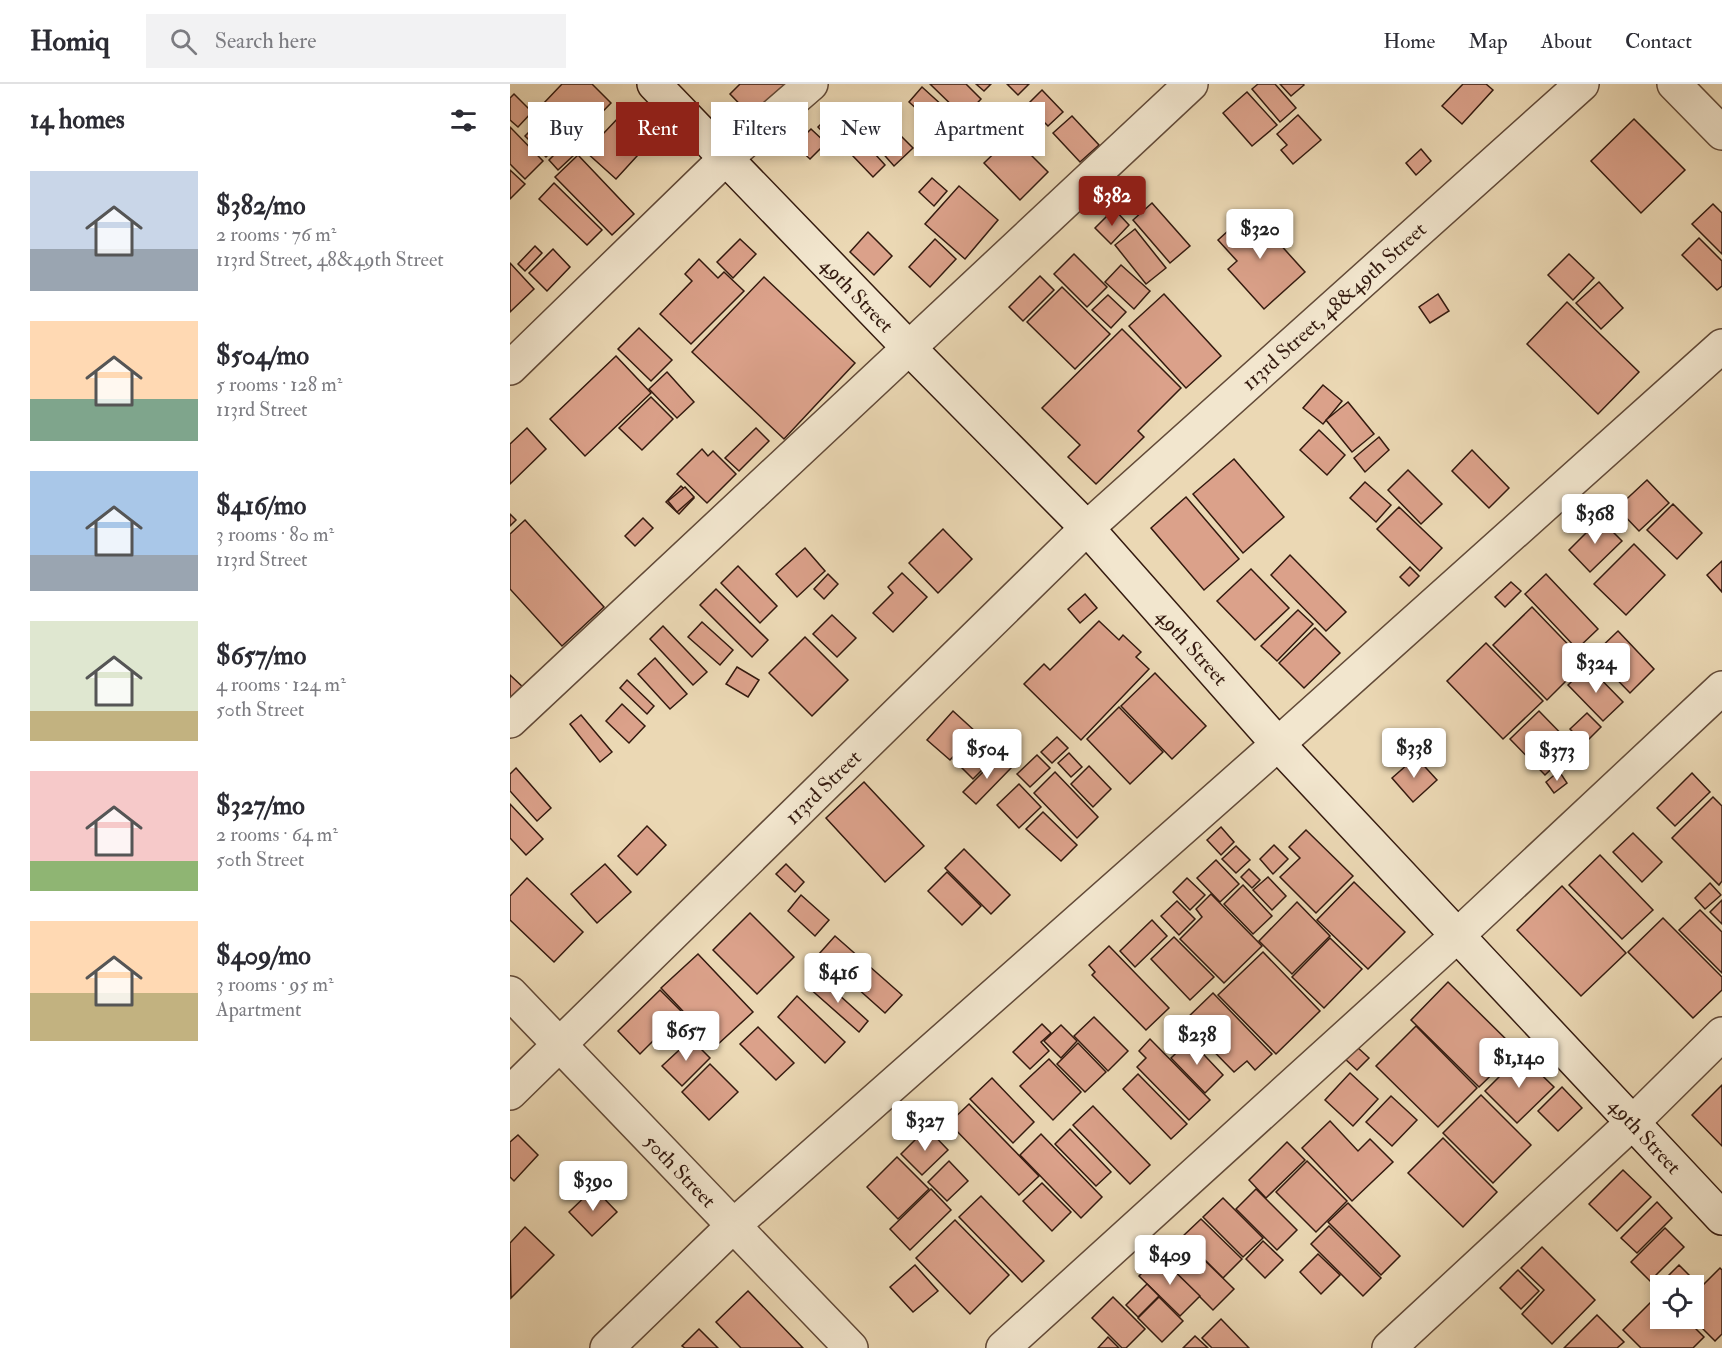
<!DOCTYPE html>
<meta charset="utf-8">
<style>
body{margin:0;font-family:"IM FELL Double Pica",serif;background:#f2f2f3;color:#2b2b33;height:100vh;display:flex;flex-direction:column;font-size:22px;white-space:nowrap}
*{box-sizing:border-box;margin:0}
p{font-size:20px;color:#7c7c81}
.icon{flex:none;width:33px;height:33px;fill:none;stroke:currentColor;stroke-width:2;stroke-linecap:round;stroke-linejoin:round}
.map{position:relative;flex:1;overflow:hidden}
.details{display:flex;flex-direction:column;background:#fff;width:510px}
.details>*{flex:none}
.guide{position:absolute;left:18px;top:18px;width:570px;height:54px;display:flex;gap:12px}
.tools{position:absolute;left:1140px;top:1191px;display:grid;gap:12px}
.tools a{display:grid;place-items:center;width:54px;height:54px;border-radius:0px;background:#fff;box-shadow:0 3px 9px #0003;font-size:30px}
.price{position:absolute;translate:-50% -51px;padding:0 14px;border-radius:6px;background:#fff;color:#222;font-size:20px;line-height:39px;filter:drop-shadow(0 2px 3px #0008)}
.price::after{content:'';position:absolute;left:50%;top:36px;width:18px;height:14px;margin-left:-9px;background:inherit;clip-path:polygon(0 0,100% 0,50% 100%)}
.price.current{background:#8f2418;color:#fff}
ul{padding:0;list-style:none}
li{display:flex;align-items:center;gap:18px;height:150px;padding:0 30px}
li span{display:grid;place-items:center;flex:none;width:168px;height:120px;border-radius:0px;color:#555}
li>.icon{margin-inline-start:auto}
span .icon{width:72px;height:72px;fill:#fffc;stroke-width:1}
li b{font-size:26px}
h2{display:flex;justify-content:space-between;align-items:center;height:72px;padding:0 30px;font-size:26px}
.chip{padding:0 21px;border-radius:0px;background:#fff;box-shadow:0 3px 9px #0003;font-size:21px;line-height:54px}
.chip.current{background:#8f2418;color:#fff}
header{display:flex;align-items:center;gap:36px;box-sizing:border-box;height:84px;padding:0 30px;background:#fff;border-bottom:2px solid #e1e1e2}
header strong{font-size:28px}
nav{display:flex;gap:33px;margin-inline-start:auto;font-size:21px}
.search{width:420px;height:54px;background:#f2f2f3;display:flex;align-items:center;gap:15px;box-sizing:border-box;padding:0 21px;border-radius:0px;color:#7c7c81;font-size:22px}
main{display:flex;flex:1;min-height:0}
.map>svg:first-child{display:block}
.building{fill:#dba18a;stroke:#341a0f;stroke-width:1.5}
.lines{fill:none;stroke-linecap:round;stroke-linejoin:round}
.minor-casing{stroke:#624a38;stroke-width:36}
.secondary-casing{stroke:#341a0f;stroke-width:36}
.minor{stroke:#f2e6ce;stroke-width:33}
.secondary{stroke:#f2e6ce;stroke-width:33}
.labels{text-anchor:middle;stroke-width:4.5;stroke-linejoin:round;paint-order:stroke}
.street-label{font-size:21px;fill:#341a0f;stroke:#f2e6ce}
</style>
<header>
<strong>Homiq</strong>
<div class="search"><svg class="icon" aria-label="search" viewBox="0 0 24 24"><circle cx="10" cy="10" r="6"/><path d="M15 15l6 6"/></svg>Search here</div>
<nav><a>Home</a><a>Map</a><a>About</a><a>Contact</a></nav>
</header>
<main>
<section class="details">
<h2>14 homes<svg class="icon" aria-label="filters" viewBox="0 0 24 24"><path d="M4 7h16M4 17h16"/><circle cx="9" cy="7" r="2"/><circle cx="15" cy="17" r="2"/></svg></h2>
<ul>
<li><span style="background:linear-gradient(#c9d6e8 65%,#9aa5b1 0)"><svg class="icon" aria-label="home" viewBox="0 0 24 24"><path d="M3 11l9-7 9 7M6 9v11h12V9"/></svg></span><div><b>$382/mo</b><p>2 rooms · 76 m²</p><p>113rd Street, 48&amp;49th Street</p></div></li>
<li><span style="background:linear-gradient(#ffd9b3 65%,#7fa58c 0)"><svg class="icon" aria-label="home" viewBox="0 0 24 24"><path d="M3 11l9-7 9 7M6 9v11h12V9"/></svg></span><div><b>$504/mo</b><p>5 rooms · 128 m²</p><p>113rd Street</p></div></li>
<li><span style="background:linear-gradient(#a9c7e8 70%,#9aa5b1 0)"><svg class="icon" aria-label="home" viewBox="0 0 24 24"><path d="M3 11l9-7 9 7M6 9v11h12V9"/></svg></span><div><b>$416/mo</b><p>3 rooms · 80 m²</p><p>113rd Street</p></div></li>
<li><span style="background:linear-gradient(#dfe7d0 75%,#c2b280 0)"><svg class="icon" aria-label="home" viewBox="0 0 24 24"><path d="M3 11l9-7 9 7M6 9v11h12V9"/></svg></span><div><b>$657/mo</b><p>4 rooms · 124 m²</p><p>50th Street</p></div></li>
<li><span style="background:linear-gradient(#f6c9c9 75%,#8fb573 0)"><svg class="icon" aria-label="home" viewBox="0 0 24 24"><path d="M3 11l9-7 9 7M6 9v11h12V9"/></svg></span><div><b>$327/mo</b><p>2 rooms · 64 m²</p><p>50th Street</p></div></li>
<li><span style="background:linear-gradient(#ffd9b3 60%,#c2b280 0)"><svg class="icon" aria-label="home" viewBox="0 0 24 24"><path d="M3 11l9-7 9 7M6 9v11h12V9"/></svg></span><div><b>$409/mo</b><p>3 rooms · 95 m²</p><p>Apartment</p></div></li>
</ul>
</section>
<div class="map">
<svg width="1212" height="1264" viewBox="0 0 1212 1264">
<rect width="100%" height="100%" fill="#ebd8b4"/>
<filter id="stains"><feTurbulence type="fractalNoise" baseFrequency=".00333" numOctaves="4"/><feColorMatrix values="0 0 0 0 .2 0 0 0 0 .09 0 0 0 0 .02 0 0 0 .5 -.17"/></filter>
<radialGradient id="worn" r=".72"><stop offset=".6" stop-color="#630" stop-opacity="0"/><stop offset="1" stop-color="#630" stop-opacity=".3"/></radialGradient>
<g class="building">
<polygon points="52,0 82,0 101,19 67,54 33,20"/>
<polygon points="230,0 286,0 247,38 220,10"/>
<polygon points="420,0 456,0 471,15 454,33"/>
<polygon points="466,0 481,0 474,7"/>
<polygon points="497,0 519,0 508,11"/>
<polygon points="748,0 765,0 786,24 770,38 742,5"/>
<polygon points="770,0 793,0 794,1 781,12"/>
<polygon points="953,0 976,0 983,6 952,40 932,22"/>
<polygon points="412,3 445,33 432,48 399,18"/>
<polygon points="532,6 553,28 538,42 517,21"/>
<polygon points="737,8 767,41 742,62 713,29"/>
<polygon points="4,10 22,28 8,43 0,36 0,14"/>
<polygon points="472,19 485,32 469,47 457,35"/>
<polygon points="326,25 341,41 322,58 308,43"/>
<polygon points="788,31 811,56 783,80 771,66 777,61 767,50"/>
<polygon points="562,32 589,61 570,78 543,49"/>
<polygon points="109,33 138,60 106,95 76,68"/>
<polygon points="33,34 54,55 36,73 15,52"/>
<polygon points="1124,35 1175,86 1131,129 1081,77"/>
<polygon points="0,43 33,77 15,95 0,80"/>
<polygon points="301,45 316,59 300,75 285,61"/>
<polygon points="387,48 403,64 384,82 369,65"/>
<polygon points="502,52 538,88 510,116 474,79"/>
<polygon points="355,59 375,81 363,93 342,71"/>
<polygon points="54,61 64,71 48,86 39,76"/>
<polygon points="911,65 921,77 906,91 896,79"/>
<polygon points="68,71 124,130 102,151 45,93"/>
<polygon points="0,86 15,100 0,115"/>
<polygon points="422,94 437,107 424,122 409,108"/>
<polygon points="44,99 92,146 77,161 29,115"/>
<polygon points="449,102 488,136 455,175 415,140"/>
<polygon points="642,119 680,162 660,179 623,136"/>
<polygon points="1203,120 1212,129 1212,170 1182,140"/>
<polygon points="604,125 619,141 601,160 585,144"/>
<polygon points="740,127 795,188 754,225 718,185 727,177 708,156"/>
<polygon points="625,145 656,184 636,200 605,161"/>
<polygon points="358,148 382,172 364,191 340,168"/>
<polygon points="1189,154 1212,177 1212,202 1207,206 1172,171"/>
<polygon points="230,155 246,170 223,194 207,178"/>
<polygon points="425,155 446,175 420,203 399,183"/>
<polygon points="25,162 32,169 15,187 8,180"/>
<polygon points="43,165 60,183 37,207 19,189"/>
<polygon points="564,170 597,203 577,223 544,190"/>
<polygon points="1059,170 1084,194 1063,216 1038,191"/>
<polygon points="189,175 208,194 214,188 234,207 181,260 150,230 182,197 175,190"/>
<polygon points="0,179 24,205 0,228"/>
<polygon points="611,181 640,207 624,225 595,198"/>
<polygon points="530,192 544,206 513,237 499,223"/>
<polygon points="254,193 345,279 274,355 182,268"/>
<polygon points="1089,198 1113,224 1091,245 1066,219"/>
<polygon points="552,203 600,250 565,285 517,238"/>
<polygon points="654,210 711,272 676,304 619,242"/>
<polygon points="928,210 939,227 920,239 909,223"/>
<polygon points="598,211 616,228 601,244 582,226"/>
<polygon points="1057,218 1129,288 1088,330 1017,260"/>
<polygon points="129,244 162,276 141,297 108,265"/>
<polygon points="612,245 671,304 628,347 634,353 586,400 558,373 570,361 532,324"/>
<polygon points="106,272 141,309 75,372 40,335"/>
<polygon points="157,288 184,318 167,334 139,305"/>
<polygon points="813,301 832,317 813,340 793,324"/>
<polygon points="141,313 163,335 132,366 109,344"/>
<polygon points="838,318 864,350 842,368 816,336"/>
<polygon points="17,344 36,365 0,400 0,360"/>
<polygon points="246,344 259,357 229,387 215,374"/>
<polygon points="809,346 835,371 817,391 790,366"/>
<polygon points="869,353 879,366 855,388 844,374"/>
<polygon points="192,365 198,372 203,367 226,390 197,419 167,390"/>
<polygon points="962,366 999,404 979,424 942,387"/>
<polygon points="724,375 774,433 733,469 683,410"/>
<polygon points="898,386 932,420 911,440 878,406"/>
<polygon points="1137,396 1159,419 1129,447 1107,424"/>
<polygon points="855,398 881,421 866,438 840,414"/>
<polygon points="171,402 184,414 169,430 156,418"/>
<polygon points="175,403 184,413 167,428 158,417"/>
<polygon points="676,413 729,475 694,506 641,444"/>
<polygon points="1163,420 1192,449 1167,475 1137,446"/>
<polygon points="889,423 932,464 910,487 867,445"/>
<polygon points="0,430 6,436 0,442"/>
<polygon points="133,434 143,444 125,462 115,452"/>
<polygon points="1090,435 1112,457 1080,488 1059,466"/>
<polygon points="15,436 94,523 52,562 0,505 0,450"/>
<polygon points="433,445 462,475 428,509 399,479"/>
<polygon points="1124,460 1155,491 1116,531 1084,500"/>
<polygon points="295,464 315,487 287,513 266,490"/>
<polygon points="780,471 836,528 816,547 761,491"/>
<polygon points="1212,477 1212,508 1197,491"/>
<polygon points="228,482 267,522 250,539 211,499"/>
<polygon points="900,483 909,492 899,502 890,493"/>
<polygon points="741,485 779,524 745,556 707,517"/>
<polygon points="392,489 417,513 383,548 363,529 383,509 378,503"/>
<polygon points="318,490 328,500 314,515 304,505"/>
<polygon points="1036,490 1088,545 1067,565 1015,510"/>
<polygon points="1001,498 1011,507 995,523 985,513"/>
<polygon points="206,505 258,556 242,573 190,521"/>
<polygon points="575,510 587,524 570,539 558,525"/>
<polygon points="1022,523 1075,578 1037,616 983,561"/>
<polygon points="788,526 803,540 767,577 751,562"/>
<polygon points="322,531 346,554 327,573 303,550"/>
<polygon points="589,537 609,556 613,551 631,568 626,573 639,585 571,656 514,600 534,580 540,586"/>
<polygon points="192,538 223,566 210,581 178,553"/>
<polygon points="153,542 197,588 183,601 140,555"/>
<polygon points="805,544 830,569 794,604 769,579"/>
<polygon points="1108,547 1144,585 1120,609 1083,571"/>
<polygon points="295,553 338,596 302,632 259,589"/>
<polygon points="976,559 1033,617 993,655 937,597"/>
<polygon points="145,574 177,610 160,625 128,590"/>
<polygon points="1078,582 1113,618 1093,637 1058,601"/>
<polygon points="227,583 249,596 238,613 216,600"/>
<polygon points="645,589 696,642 662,675 611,622"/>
<polygon points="0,591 15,605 0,621"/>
<polygon points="117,596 144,622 137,630 110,604"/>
<polygon points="112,620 135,642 119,659 96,637"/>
<polygon points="609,623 653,668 620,700 577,655"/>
<polygon points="443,627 466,648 440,676 417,656"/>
<polygon points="1029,627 1064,663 1035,691 1000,655"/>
<polygon points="1077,629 1091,643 1074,660 1060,645"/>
<polygon points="71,631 102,668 90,678 60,640"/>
<polygon points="469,649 489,669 463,695 443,675"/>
<polygon points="547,653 558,664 542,679 531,668"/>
<polygon points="559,669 572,683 561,693 548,679"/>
<polygon points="527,671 540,684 520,703 507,690"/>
<polygon points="489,672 501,684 466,720 453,708"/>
<polygon points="906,673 927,696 903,718 882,694"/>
<polygon points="579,682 601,705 583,723 561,700"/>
<polygon points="6,684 41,724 27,737 0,707 0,690"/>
<polygon points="1049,687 1057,699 1044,709 1036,698"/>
<polygon points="545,688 588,733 567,754 524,709"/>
<polygon points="1182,689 1200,708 1165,742 1147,724"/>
<polygon points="354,698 414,762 375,798 316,734"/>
<polygon points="509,700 531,723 509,744 487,721"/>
<polygon points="1203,713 1212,722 1212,797 1209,801 1162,754"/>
<polygon points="0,720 33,755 16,771 0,754"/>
<polygon points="533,728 567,761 551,777 516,745"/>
<polygon points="137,742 156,761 127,791 108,772"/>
<polygon points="711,743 724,758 711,771 697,756"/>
<polygon points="796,746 843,792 806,829 770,793 790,774 779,763"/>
<polygon points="1123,749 1152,778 1132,798 1103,768"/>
<polygon points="764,761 778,775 763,790 750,775"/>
<polygon points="726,762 740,776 726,789 712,775"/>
<polygon points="454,765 500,811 481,830 435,784"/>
<polygon points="1090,771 1143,826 1112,855 1059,801"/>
<polygon points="706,776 729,800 710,818 687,794"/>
<polygon points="95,780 121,808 87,839 61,810"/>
<polygon points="276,780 294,798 285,808 266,790"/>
<polygon points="739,785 750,796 742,804 731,793"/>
<polygon points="437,788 471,822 452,841 418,807"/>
<polygon points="758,793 776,812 762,826 743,806"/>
<polygon points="17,794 73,848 44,878 0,836 0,812"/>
<polygon points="677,794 695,811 680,826 663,808"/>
<polygon points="844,798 895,848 858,885 807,836"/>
<polygon points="1200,799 1211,811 1195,825 1185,814"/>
<polygon points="733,801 762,832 743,850 714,820"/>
<polygon points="1052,802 1116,869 1071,912 1007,846"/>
<polygon points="701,810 752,862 714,899 670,855 692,833 686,825"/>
<polygon points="291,811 319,836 305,852 278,827"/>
<polygon points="1212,816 1212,840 1200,828"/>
<polygon points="667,817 685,835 669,851 651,832"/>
<polygon points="787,818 820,852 782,890 749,857"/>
<polygon points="1190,826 1212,848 1212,889 1169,846"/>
<polygon points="240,829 284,873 247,910 203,866"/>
<polygon points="1153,834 1212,893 1212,906 1183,934 1118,868"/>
<polygon points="642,836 657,852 625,883 610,867"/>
<polygon points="325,852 392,911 375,929 309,870"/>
<polygon points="664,853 704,893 680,916 641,875"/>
<polygon points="820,854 852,885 814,924 782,893"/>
<polygon points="599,862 659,924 636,946 582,891 585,888 579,881"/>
<polygon points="753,868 810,927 766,970 708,911"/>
<polygon points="188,870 243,928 206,962 151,904"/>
<polygon points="308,892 358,937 349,948 298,903"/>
<polygon points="938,898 1007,966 969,1003 901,936"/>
<polygon points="150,906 172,928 130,970 108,947"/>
<polygon points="703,909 762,970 745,986 737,977 724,988 674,937"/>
<polygon points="287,912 335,958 315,979 268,933"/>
<polygon points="584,933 618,967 598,987 564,952"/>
<polygon points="532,940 541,949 531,958 539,967 520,985 503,968"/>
<polygon points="551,941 567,957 551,974 534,957"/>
<polygon points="906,942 967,1004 928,1043 866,982"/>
<polygon points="248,943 284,979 266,996 230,960"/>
<polygon points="181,955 200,974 172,1002 152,982"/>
<polygon points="640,955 700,1016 679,1036 627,983 636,974 629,967"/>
<polygon points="680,956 713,991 695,1009 661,974"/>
<polygon points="568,959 596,988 575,1008 547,980"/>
<polygon points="846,962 859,974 847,986 834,974"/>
<polygon points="1011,971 1044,1003 1007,1039 975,1007"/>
<polygon points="539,975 571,1008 543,1036 510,1002"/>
<polygon points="200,980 228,1008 199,1036 172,1008"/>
<polygon points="840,989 868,1015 843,1042 815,1016"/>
<polygon points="628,990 677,1040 661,1055 613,1005"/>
<polygon points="482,994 524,1038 503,1059 460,1015"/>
<polygon points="1212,1001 1212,1062 1182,1031"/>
<polygon points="1052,1003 1072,1024 1048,1047 1028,1027"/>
<polygon points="971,1011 1021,1061 983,1099 933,1049"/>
<polygon points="881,1012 907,1036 882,1062 856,1038"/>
<polygon points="459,1020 529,1092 509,1111 439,1039"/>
<polygon points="583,1022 640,1081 620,1100 563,1041"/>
<polygon points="820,1037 848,1067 860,1055 883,1078 842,1117 792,1064"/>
<polygon points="417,1044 438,1066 412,1091 391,1070"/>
<polygon points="560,1045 601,1088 586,1102 545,1060"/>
<polygon points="531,1050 592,1113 571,1134 510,1071"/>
<polygon points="8,1051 28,1071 4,1097 0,1093 0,1058"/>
<polygon points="933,1054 987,1108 953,1143 898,1089"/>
<polygon points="777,1058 795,1076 756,1114 739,1096"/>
<polygon points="387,1073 419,1105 388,1135 357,1103"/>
<polygon points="439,1077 458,1097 437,1117 418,1098"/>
<polygon points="797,1077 837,1117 806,1148 766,1108"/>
<polygon points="1113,1086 1141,1113 1107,1147 1079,1120"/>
<polygon points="532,1099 561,1128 542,1147 513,1117"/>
<polygon points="84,1104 107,1128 82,1152 59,1128"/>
<polygon points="421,1105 441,1126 400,1166 380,1145"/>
<polygon points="746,1105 787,1146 767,1166 726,1125"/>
<polygon points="471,1112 534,1177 512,1198 449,1133"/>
<polygon points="713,1114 753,1154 733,1173 693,1133"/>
<polygon points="1147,1118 1162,1134 1127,1169 1111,1154"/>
<polygon points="838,1119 890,1172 871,1191 818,1138"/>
<polygon points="691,1135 732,1175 713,1194 672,1153"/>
<polygon points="445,1136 499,1191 460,1230 406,1174"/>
<polygon points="819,1142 871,1194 853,1212 801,1160"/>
<polygon points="15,1143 44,1171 1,1214 0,1159"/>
<polygon points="1155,1144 1174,1163 1140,1197 1121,1178"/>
<polygon points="753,1157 773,1176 755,1194 736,1175"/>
<polygon points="1032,1163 1085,1216 1042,1260 1012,1230 1034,1206 1011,1184"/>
<polygon points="682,1164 724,1205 703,1226 662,1185"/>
<polygon points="808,1170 830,1191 811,1210 790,1188"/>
<polygon points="649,1172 690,1212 670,1232 629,1192"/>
<polygon points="405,1181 428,1207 403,1228 380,1203"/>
<polygon points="1169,1181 1182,1194 1174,1202 1150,1203 1149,1201"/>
<polygon points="1210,1184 1212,1186 1212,1250 1205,1257 1182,1234 1184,1202 1181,1202 1185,1198 1191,1203"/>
<polygon points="1008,1186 1029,1207 1011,1225 990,1204"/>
<polygon points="637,1200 649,1212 628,1233 616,1221"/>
<polygon points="238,1207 293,1264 231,1264 206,1238"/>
<polygon points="1150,1209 1150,1234 1175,1234 1194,1253 1183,1264 1131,1264 1113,1246"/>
<polygon points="603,1213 635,1245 616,1264 612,1264 582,1234"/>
<polygon points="649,1213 673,1237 652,1258 628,1234"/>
<polygon points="1087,1231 1114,1258 1107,1264 1054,1264"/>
<polygon points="711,1235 739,1264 702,1264 692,1254"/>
<polygon points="189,1245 208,1264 175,1264 172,1262"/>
<polygon points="685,1252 698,1264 673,1264"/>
<polygon points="598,1253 609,1264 588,1264"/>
</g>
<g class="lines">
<defs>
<g id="minor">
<polyline points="1164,0 1212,49"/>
<polyline points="0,284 216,74 301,0"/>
<polyline points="0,637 681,0"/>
<polyline points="0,909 341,1264"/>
<polyline points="0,1009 577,444 1072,0"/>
<polyline points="97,1264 223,1142 768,660 1212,262"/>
<polyline points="493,1264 948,851 1212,604"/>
<polyline points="879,1264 1122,1039 1212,950"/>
</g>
<polyline id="secondary" points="144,0 399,264 577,444 768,660 1212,1134"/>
</defs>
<use href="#minor" class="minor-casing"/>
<use href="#secondary" class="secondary-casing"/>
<use href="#minor" class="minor"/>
<use href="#secondary" class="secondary"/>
</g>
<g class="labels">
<g class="street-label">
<text transform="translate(347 211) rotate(46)" y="7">49th Street</text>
<text transform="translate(824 222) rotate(-42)" y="7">113rd Street, 48&amp;49th Street</text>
<text transform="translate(682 563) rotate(48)" y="7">49th Street</text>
<text transform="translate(313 703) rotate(-44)" y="7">113rd Street</text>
<text transform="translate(1135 1052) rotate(47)" y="7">49th Street</text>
<text transform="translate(170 1087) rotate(46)" y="7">50th Street</text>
</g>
</g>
<rect width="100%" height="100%" filter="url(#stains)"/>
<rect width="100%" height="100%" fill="url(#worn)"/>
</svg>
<div class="tools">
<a><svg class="icon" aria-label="locate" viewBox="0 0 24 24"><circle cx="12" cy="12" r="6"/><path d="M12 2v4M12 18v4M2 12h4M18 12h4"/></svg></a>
</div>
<b class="price current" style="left:602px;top:143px">$382</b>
<b class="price" style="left:750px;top:176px">$320</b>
<b class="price" style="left:1085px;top:461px">$368</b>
<b class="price" style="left:1086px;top:610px">$324</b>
<b class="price" style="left:904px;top:695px">$338</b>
<b class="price" style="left:477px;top:696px">$504</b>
<b class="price" style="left:1047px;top:698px">$373</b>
<b class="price" style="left:328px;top:920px">$416</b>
<b class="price" style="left:176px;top:978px">$657</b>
<b class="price" style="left:687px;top:982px">$238</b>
<b class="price" style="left:1009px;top:1005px">$1,140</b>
<b class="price" style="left:415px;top:1068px">$327</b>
<b class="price" style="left:83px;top:1128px">$390</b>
<b class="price" style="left:660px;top:1202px">$409</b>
<div class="guide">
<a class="chip">Buy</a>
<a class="chip current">Rent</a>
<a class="chip">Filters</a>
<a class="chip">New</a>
<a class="chip">Apartment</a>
</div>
</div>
</main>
